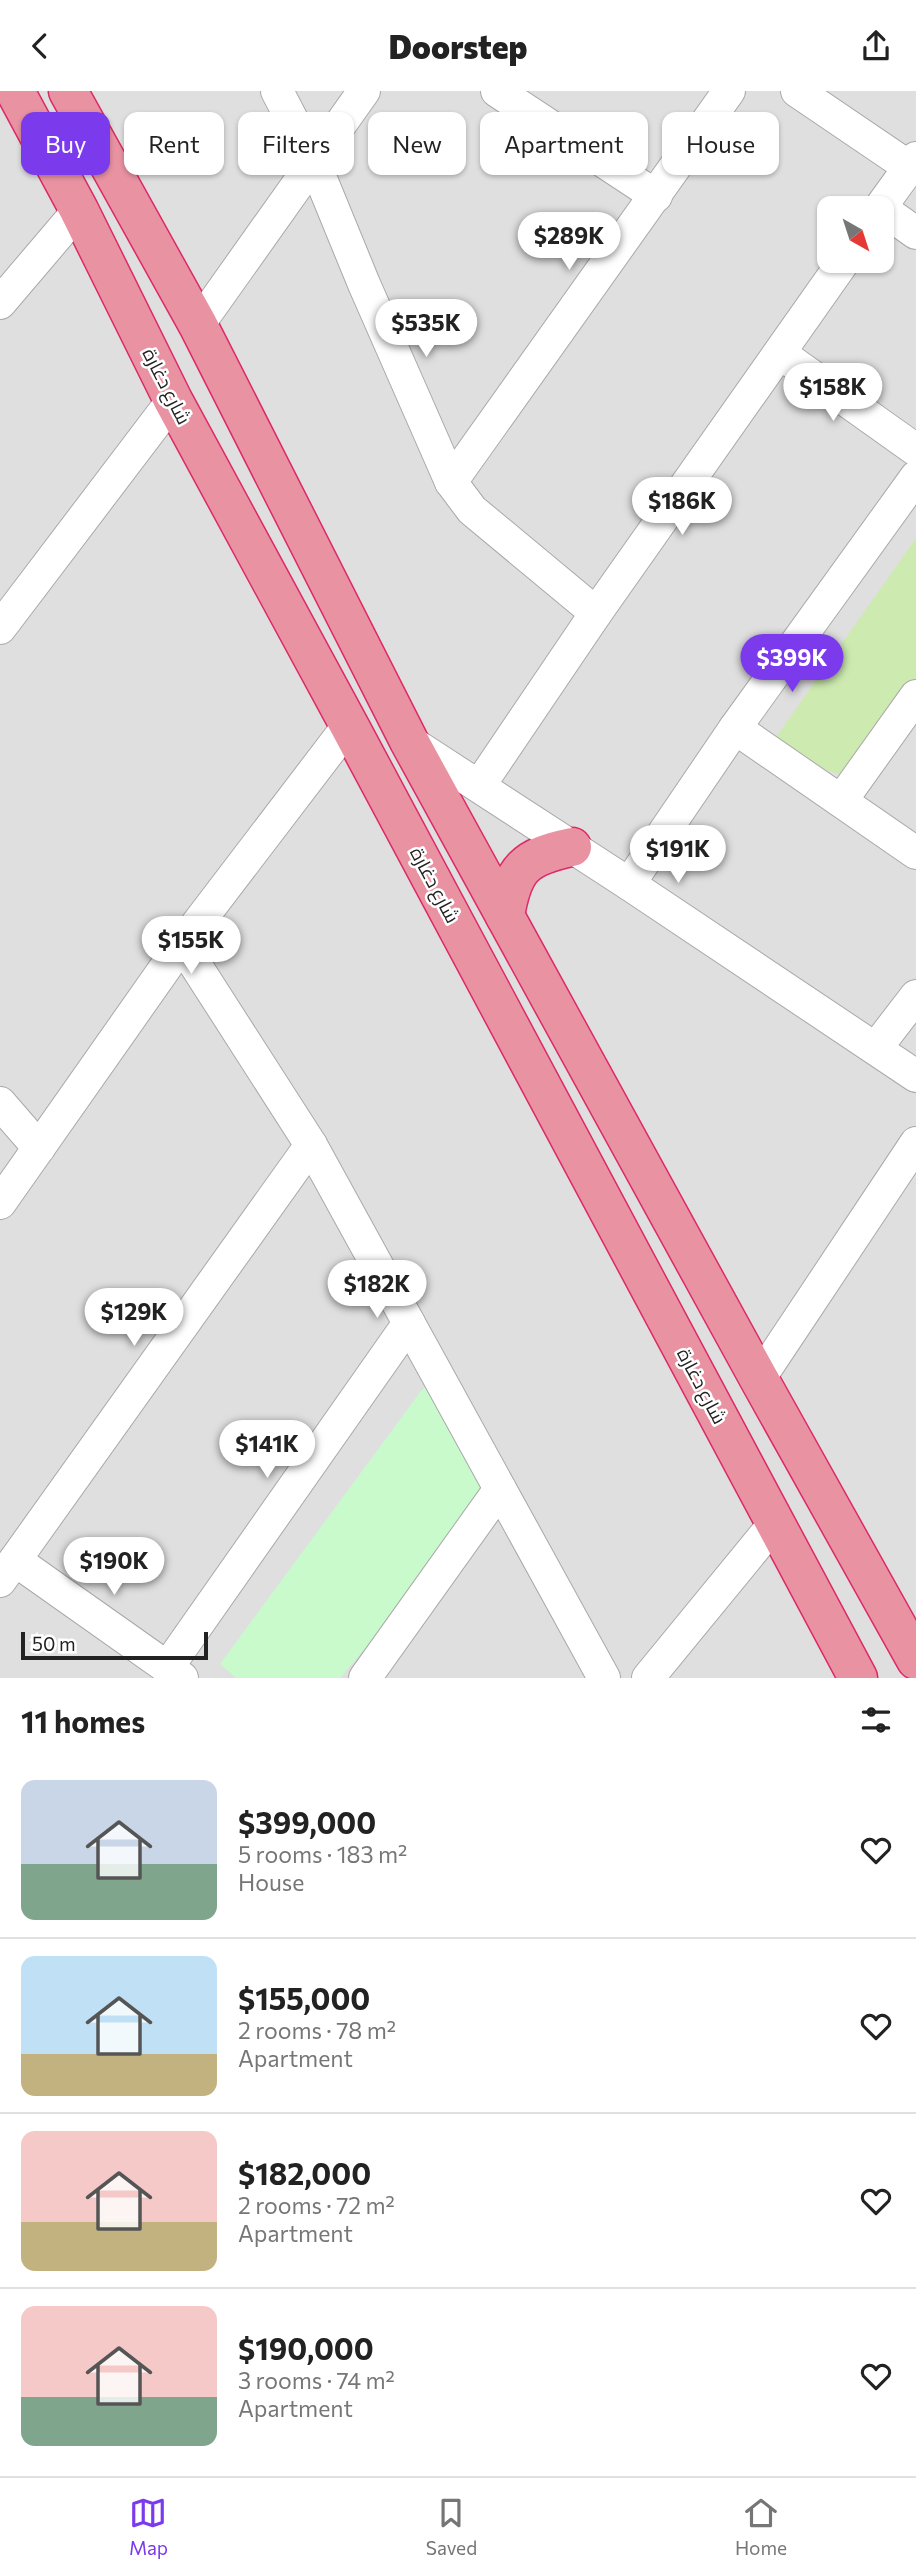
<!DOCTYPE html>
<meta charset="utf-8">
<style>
body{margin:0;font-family:Commissioner,Cairo,sans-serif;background:#f2f2f2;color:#222;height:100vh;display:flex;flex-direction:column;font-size:26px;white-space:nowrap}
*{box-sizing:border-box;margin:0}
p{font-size:23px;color:#767676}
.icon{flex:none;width:38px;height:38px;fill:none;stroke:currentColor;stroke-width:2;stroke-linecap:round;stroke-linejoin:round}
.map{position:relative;height:1587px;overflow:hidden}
.details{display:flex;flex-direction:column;background:#fff;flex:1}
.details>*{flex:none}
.banner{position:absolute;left:21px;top:21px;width:875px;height:63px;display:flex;gap:14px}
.needle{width:46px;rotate:141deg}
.buttons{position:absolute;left:817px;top:105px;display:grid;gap:14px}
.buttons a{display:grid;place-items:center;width:77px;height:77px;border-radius:14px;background:#fff;box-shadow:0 2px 5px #0004;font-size:35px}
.scale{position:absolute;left:21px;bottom:18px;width:187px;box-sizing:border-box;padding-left:7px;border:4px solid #222;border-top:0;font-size:19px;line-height:24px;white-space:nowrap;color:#222;-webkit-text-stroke:5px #fff;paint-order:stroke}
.price{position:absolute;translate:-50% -60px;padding:0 16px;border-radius:24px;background:#fff;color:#222;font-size:23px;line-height:46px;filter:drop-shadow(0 2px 4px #0008)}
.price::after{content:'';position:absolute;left:50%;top:42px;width:21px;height:16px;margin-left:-10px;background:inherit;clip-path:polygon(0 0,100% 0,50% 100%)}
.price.on{background:#7c3aed;color:#fff}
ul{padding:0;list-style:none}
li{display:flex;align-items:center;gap:21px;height:175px;padding:0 21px}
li+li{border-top:2px solid #e0e0e0}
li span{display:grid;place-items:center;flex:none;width:196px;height:140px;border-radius:14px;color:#555}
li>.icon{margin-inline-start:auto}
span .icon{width:84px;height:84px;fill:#fffc;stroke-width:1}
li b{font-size:30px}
h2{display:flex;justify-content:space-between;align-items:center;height:84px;padding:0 21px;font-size:30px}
.tag{padding:0 24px;border-radius:14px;background:#fff;box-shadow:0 2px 5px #0004;font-size:24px;line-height:63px}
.tag.on{background:#7c3aed;color:#fff}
header{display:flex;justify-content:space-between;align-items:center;height:91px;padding:0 21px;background:#fff;font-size:32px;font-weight:800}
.tabs{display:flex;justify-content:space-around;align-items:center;height:98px;border-top:2px solid #e0e0e0;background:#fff;font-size:19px;color:#767676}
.tabs a{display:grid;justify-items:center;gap:4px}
.tabs .on{color:#7c3aed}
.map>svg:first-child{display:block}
.residential{fill:#e0dfdf;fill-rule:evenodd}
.grass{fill:#cdebb0}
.park{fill:#c8facc}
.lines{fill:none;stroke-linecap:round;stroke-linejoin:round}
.minor-casing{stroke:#a9a9a9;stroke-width:34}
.highway-casing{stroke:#dc2a67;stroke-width:41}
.minor{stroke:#fff;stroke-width:32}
.highway{stroke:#e892a2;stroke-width:38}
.labels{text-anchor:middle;stroke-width:5;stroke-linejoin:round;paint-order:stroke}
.street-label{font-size:19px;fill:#222;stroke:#fff}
</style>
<header><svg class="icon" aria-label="back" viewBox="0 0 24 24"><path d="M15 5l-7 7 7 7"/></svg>Doorstep<svg class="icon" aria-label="share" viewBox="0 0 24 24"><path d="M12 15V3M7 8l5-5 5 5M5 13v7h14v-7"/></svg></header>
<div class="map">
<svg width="916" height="1587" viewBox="0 0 916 1587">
<rect width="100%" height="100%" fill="#f2efe9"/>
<path class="residential" d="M0 0H916V1587H0ZM830 117H882V170H830Z"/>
<polygon class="grass" points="916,447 916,605 856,689 767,659"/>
<polygon class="park" points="437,1284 500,1398 340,1587 236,1587 220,1573 421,1300"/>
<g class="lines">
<defs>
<g id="minor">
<polyline points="277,0 314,71 364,193 451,391 472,419 596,522"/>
<polyline points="497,0 656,105"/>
<polyline points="797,0 909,76"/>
<polyline points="880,117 916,67"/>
<polyline points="882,118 916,142"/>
<polyline points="0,212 79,119"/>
<polyline points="198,234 364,0"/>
<polyline points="781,263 916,359"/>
<polyline points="451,391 729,0"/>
<polyline points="0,537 173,309"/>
<polyline points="735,637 916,762"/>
<polyline points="409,650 629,793 916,985"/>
<polyline points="479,695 596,522 844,170"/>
<polyline points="841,710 916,605"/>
<polyline points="629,793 735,637 916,386"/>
<polyline points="182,853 311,1054 604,1587"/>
<polyline points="876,957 916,905"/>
<polyline points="0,1012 39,1057"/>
<polyline points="0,1112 182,853 349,634"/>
<polyline points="759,1288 916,1052"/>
<polyline points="15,1469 182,1587"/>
<polyline points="0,1490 311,1054"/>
<polyline points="167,1577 409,1232"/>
<polyline points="365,1587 500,1398"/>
<polyline points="648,1587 775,1432"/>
</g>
<g id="highway">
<polyline points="15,0 79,119 173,309 349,634 858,1587"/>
<polyline points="68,0 198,234 409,650 759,1288 916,1569"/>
<path d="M505 825C513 777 524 766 572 756"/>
</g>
</defs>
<use href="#minor" class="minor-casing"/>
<use href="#highway" class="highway-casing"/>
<use href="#minor" class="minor"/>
<use href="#highway" class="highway"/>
</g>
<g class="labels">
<g class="street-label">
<text transform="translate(167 295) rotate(63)" y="7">شارع دغارة</text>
<text transform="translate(435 794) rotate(62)" y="7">شارع دغارة</text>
<text transform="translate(702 1295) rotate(62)" y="7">شارع دغارة</text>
</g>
</g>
</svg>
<div class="buttons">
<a><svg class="needle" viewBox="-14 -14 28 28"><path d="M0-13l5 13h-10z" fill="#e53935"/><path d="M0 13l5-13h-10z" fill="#767676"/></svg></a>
</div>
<div class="scale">50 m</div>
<b class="price" style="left:569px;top:181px">$289K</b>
<b class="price" style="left:426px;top:268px">$535K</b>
<b class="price" style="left:833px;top:332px">$158K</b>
<b class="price" style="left:682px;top:446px">$186K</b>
<b class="price on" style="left:792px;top:603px">$399K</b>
<b class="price" style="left:678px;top:794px">$191K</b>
<b class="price" style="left:191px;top:885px">$155K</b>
<b class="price" style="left:377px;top:1229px">$182K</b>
<b class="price" style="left:134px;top:1257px">$129K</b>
<b class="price" style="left:267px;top:1389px">$141K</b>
<b class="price" style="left:114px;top:1506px">$190K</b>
<div class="banner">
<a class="tag on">Buy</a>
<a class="tag">Rent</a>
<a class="tag">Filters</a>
<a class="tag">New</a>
<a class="tag">Apartment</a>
<a class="tag">House</a>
</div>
</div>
<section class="details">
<h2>11 homes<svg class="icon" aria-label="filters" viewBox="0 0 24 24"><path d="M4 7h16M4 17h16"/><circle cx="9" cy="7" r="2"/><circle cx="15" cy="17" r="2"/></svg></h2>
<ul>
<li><span style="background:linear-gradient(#c9d6e8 60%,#7fa58c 0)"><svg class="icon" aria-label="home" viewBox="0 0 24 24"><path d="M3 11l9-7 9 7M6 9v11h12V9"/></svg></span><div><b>$399,000</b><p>5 rooms · 183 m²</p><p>House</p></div><svg class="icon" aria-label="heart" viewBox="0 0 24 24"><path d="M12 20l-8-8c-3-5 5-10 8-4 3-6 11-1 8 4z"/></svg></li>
<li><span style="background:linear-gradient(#bfe0f5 70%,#c2b280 0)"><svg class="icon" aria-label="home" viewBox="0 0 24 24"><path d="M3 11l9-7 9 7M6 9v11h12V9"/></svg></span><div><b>$155,000</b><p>2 rooms · 78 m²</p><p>Apartment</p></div><svg class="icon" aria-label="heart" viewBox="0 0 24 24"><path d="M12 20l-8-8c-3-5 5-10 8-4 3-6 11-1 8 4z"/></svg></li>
<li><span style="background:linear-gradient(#f6c9c9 65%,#c2b280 0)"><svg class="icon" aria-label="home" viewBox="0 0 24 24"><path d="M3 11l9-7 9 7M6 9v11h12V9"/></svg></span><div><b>$182,000</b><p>2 rooms · 72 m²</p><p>Apartment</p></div><svg class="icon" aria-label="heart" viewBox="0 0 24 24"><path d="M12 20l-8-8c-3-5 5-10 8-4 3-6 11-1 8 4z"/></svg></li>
<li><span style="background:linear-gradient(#f6c9c9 65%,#7fa58c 0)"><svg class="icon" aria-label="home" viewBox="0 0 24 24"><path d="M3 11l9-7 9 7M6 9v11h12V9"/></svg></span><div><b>$190,000</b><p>3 rooms · 74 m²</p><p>Apartment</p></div><svg class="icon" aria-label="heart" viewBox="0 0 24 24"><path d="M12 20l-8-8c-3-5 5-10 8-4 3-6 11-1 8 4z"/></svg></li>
</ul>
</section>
<nav class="tabs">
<a class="on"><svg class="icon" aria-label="map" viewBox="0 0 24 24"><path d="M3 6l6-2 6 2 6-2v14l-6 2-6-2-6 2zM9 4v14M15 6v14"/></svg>Map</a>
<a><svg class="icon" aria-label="saved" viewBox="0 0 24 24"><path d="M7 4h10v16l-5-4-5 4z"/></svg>Saved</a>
<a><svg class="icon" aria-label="home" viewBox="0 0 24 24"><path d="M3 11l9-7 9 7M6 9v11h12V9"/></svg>Home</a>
</nav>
